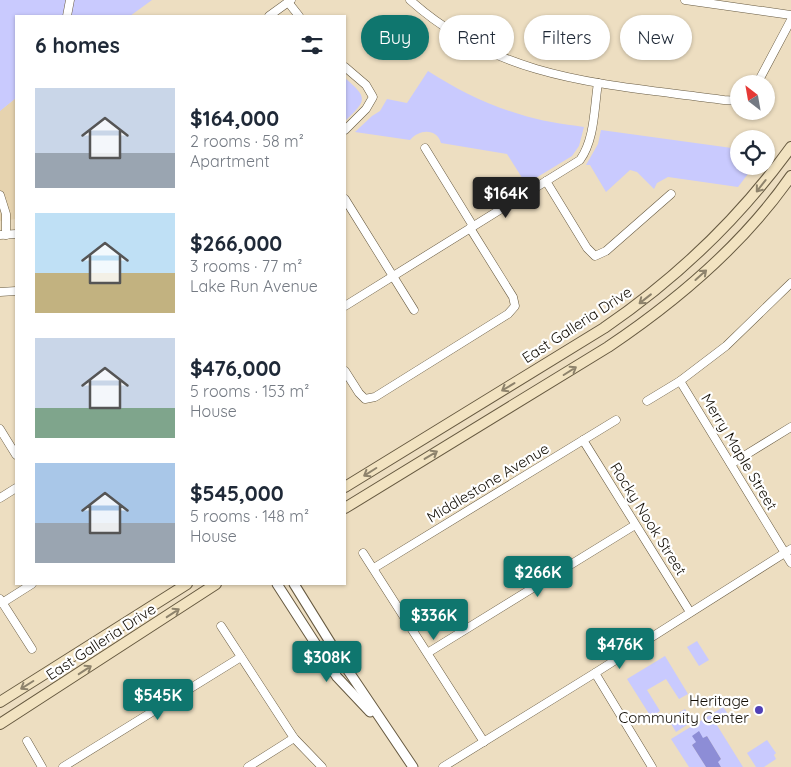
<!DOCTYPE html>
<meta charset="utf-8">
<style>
body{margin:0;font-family:Quicksand,sans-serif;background:#f6f6f7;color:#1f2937;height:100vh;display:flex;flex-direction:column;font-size:19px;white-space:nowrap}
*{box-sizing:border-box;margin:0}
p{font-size:16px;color:#747a83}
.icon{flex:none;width:28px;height:28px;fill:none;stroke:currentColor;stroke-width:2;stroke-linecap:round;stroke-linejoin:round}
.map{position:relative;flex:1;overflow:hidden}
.side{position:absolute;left:15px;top:15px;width:331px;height:570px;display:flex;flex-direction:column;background:#fff;border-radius:0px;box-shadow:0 1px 4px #0004}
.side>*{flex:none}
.banner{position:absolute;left:361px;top:15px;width:354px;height:45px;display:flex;gap:10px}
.needle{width:32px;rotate:329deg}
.fabs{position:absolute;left:730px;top:75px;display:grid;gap:10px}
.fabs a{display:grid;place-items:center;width:45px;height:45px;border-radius:50%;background:#fff;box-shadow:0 1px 4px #0004;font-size:25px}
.price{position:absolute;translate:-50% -42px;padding:0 11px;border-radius:5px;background:#0f766e;color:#fff;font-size:16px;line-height:32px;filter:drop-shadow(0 1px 2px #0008)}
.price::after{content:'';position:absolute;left:50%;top:30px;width:15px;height:11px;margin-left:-8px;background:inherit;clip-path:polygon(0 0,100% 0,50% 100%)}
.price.on{background:#222;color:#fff}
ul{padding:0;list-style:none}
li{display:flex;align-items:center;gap:15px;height:125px;padding:0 20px}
li span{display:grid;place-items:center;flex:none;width:140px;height:100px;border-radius:0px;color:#555}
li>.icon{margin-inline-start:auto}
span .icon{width:60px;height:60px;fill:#fffc;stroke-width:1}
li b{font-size:21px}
h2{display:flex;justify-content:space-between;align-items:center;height:60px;padding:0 20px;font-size:21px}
.chip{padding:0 18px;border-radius:22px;background:#fff;box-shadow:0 1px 4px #0004;font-size:18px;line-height:45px}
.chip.on{background:#0f766e;color:#fff}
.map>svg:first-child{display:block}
.built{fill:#e6d3af}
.green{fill:#c9cafe}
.water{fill:#8d8dd6}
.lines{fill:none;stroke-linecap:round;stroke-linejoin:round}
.minor-casing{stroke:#675a41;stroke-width:9}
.tertiary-casing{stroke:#675a41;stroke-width:11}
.secondary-casing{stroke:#675a41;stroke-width:12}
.minor{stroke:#fff;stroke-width:8}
.tertiary{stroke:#fff;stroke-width:9}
.secondary{stroke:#f2e3c1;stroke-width:10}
.oneway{stroke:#8e836c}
.poi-dot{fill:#5140b7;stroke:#fff;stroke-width:2}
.labels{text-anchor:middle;stroke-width:4.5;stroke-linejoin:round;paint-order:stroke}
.street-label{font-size:15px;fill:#130e05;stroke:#fff}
.poi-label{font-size:15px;fill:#130e05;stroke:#fff;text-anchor:end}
</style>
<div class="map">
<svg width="791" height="767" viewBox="0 0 791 767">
<rect width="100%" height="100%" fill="#eddec1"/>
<polygon class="built" points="16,98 16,219 0,221 0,111"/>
<g class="green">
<polygon points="0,0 152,0 130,16 16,16 16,98 0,111"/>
<path d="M428 71C456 89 487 105 519 114 540 121 563 124 584 127L579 146 572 156 526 184 507 154 441 143C437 128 419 129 410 140L355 132 372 116 380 111 387 99 407 103Z"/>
<path d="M345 78C368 98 367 100 345 121Z"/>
<polygon points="601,130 739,149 739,166 754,166 738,187 668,177 657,183 654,189 637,172 630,170 606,192 590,165 586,165 598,144"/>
<polygon points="697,641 709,660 699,666 687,647"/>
<polygon points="665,656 688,694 679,699 666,679 647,690 660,711 651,717 627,679"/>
<polygon points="723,707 728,714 715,722 743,767 721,767 717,762 721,759 707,736 692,745 706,767 689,767 671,739"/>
<polygon points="685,709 693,721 676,732 668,719"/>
<polygon points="767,740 776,753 774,755 776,759 764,767 756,767 747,753"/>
</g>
<polygon class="water" points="699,731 703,738 707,736 721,759 718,762 721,767 706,767 692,745 696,742 692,736"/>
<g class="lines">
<defs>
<g id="minor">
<path d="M410 0C501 82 609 84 724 100L739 101"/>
<polyline points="685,0 791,15"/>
<polyline points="288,2 299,16"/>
<polyline points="67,16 70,0"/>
<polyline points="269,16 291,0"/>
<polyline points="345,67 366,85 373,97 366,109 345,130"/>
<polyline points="757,84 791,20"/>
<polyline points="425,148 473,226"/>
<polyline points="546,181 587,248 595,256 606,251 671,194"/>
<polyline points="0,195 6,214 6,235"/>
<polyline points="345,199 414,310"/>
<polyline points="0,235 16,234"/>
<polyline points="0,292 16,291"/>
<path d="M345 306 580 160C595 139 594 108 598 83"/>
<polyline points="345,371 359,393 365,399 375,397 508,314 515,306 513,297 470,228"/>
<polyline points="680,381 791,563"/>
<polyline points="647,401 680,381 726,346 791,283"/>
<polyline points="0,429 16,455"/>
<polyline points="583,440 690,612"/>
<polyline points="731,464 791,427"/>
<polyline points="0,498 16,488"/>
<polyline points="363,553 484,742"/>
<polyline points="374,568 616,420"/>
<polyline points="0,599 32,649"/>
<polyline points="2,603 32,584"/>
<polyline points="221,626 294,738 322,767"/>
<polyline points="429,652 635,525"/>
<polyline points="595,673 652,767"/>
<polyline points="27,741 42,767"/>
<polyline points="63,767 241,657"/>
<polyline points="248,767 294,738"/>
<polyline points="443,767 595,673 791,549"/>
</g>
<g id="tertiary">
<polyline points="277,584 337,677 370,712"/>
<polyline points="294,584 343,663 413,767"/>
</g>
<g id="secondary">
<path d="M345 487 604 328C677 278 739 219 791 147"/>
<path d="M345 508 608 347C678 300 743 245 791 176"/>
<polyline points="0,702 187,584"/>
<polyline points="0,724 216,584"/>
</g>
</defs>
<use href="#minor" class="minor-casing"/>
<use href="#tertiary" class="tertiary-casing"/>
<use href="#secondary" class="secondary-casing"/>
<use href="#minor" class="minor"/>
<use href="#tertiary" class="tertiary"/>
<use href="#secondary" class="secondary"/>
</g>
<defs><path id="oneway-shaft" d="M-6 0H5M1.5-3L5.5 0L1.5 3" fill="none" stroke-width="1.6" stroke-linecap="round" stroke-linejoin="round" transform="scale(1.25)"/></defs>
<g class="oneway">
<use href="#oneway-shaft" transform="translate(761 186) rotate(128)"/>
<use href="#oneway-shaft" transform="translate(701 275) rotate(-42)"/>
<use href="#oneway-shaft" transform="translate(645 299) rotate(142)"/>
<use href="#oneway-shaft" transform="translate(570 371) rotate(-32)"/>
<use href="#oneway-shaft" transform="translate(508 387) rotate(149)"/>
<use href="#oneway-shaft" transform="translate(431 455) rotate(-31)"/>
<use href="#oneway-shaft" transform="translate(370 472) rotate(148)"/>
<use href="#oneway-shaft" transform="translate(173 613) rotate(-33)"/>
<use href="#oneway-shaft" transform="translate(85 670) rotate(-33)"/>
<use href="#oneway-shaft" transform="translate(27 685) rotate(148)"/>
</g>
<circle class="poi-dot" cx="759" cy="710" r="5"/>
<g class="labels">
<g class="street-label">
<text transform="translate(577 325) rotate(-33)" y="5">East Galleria Drive</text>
<text transform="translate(739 452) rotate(59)" y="5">Merry Maple Street</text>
<text transform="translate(488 483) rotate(-31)" y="5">Middlestone Avenue</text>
<text transform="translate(648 519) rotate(58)" y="5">Rocky Nook Street</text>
<text transform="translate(101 642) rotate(-33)" y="5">East Galleria Drive</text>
</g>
<g class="poi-label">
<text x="749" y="706">Heritage<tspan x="749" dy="17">Community Center</tspan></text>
</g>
</g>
</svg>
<div class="fabs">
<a><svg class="needle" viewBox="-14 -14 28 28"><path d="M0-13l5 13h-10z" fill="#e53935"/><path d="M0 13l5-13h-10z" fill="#747a83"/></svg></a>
<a><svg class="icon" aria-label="locate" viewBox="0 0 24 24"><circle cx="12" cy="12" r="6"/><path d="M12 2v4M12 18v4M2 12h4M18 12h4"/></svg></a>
</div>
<b class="price on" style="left:506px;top:219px">$164K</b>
<b class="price" style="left:538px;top:598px">$266K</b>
<b class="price" style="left:434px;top:641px">$336K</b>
<b class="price" style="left:620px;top:670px">$476K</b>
<b class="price" style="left:327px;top:683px">$308K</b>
<b class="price" style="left:158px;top:721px">$545K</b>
<div class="banner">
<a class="chip on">Buy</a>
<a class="chip">Rent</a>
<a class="chip">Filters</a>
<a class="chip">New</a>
</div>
<section class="side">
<h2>6 homes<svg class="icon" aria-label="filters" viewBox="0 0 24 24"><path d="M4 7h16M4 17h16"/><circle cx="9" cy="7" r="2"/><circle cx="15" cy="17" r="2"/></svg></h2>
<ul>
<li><span style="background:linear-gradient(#c9d6e8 65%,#9aa5b1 0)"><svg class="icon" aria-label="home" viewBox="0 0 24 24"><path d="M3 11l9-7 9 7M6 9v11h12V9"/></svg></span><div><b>$164,000</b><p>2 rooms · 58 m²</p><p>Apartment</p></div></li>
<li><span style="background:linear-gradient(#bfe0f5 60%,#c2b280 0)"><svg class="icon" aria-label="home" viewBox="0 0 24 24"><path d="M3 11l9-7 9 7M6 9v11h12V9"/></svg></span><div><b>$266,000</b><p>3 rooms · 77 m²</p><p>Lake Run Avenue</p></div></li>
<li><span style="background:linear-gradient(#c9d6e8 70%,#7fa58c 0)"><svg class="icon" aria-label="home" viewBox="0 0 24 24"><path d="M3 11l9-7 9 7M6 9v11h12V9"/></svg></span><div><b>$476,000</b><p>5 rooms · 153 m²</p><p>House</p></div></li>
<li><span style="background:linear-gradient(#a9c7e8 60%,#9aa5b1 0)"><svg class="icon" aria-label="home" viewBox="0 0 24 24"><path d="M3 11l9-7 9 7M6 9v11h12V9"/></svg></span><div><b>$545,000</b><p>5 rooms · 148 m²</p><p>House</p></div></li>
</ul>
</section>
</div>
